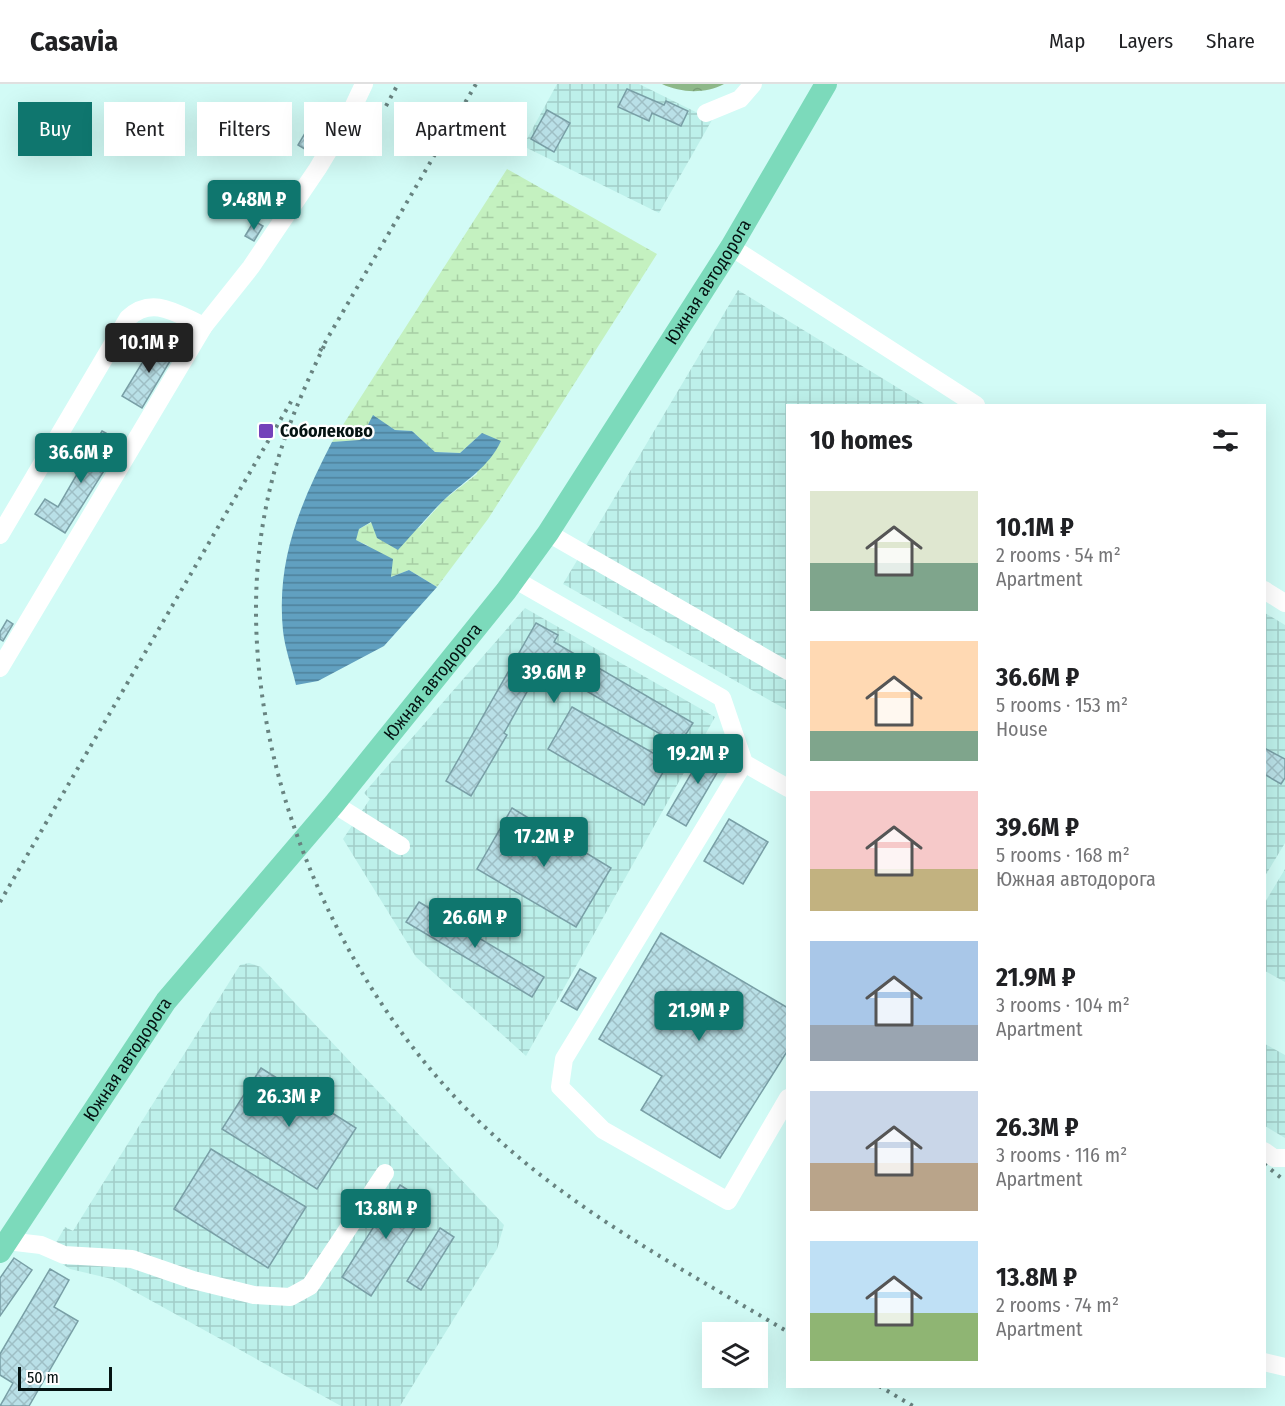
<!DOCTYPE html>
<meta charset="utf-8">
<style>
body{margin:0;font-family:"Fira Sans Condensed",sans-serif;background:#f6f6f6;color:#202124;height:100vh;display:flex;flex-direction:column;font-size:22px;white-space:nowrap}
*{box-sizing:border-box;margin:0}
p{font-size:20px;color:#757577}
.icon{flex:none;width:33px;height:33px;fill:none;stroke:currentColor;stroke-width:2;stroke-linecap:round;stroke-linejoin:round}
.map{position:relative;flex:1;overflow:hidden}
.panel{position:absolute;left:786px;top:320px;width:480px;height:984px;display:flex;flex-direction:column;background:#fff;border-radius:0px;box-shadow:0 6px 24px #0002}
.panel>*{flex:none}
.top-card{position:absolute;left:18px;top:18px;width:570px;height:54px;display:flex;gap:12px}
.buttons{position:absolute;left:702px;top:1238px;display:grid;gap:12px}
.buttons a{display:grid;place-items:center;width:66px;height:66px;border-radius:0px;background:#fff;box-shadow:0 6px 24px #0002;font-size:30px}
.scale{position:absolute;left:18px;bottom:15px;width:94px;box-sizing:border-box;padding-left:6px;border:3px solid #051312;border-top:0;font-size:16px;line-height:21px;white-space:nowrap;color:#051312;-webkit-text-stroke:4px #fff;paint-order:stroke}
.price{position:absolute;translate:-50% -51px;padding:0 14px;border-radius:6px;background:#0f766e;color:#fff;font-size:20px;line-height:39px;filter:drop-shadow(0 2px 3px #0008)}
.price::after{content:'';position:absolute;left:50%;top:36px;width:18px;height:14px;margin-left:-9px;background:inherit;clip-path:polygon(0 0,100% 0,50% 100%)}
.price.active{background:#222;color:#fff}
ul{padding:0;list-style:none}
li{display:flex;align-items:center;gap:18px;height:150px;padding:0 24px}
li span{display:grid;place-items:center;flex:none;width:168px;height:120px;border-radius:0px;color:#555}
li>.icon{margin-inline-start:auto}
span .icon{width:72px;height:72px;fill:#fffc;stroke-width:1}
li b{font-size:26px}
h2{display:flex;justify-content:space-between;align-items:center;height:72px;padding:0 24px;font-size:26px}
.pill{padding:0 21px;border-radius:0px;background:#fff;box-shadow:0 6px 24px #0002;font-size:21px;line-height:54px}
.pill.active{background:#0f766e;color:#fff}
header{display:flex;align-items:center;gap:36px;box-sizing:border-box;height:84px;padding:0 30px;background:#fff;border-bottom:2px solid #e0e0e0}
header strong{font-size:28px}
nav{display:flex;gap:33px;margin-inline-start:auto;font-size:21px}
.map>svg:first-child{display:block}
.industrial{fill:url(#industrial-grid)}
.forest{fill:url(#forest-crowns)}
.wetland{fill:url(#wetland-marsh)}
.water{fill:url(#water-rules)}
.building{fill:url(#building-cross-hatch);stroke:#799fa6;stroke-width:1.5}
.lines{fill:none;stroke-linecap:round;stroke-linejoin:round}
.minor{stroke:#fff;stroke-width:18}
.major{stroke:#7cdabb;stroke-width:22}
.rail{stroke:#688380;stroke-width:4;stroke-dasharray:3 6;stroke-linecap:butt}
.poi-dot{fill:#7442ba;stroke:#fff;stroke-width:2}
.labels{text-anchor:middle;stroke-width:4.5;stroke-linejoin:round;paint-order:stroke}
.street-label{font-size:18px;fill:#051312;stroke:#fff}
.poi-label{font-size:18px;font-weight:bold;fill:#051312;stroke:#fff;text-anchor:start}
</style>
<header>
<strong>Casavia</strong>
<nav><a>Map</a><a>Layers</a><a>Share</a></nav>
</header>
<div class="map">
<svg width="1285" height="1322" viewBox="0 0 1285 1322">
<defs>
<pattern id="industrial-grid" width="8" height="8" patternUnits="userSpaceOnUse" patternTransform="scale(1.5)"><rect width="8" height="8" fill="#bdf0ea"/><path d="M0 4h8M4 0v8" fill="none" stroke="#a1cdc8"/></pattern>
<pattern id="forest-crowns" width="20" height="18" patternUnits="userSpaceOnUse" patternTransform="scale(1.5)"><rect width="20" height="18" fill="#8db889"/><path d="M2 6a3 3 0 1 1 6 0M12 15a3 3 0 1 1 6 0" fill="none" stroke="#789d75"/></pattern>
<pattern id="wetland-marsh" width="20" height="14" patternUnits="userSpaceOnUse" patternTransform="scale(1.5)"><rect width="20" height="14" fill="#c4f1c0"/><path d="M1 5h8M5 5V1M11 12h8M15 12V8" fill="none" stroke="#a7cea4"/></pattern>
<pattern id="water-rules" width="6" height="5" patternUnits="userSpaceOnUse" patternTransform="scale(1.5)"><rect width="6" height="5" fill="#61a0c0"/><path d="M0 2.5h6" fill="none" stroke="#4e819b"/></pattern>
<pattern id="building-cross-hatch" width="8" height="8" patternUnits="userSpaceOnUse" patternTransform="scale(1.5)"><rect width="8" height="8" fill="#b9e0e7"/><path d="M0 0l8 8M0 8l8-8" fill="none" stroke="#9ebfc5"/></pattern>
</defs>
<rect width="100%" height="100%" fill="#d2fbf6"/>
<g class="industrial">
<polygon points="557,0 639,0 712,36 659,129 523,62"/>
<polygon points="738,206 926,321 788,321 787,626 563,500"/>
<polygon points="525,524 715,633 526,972 416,873 343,755 370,715 364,709"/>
<polygon points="1265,529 1285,541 1285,759 1265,792"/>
<polygon points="1285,785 1285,898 1265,887 1264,820"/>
<polygon points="249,879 261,883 504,1141 497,1165 400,1322 341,1322 112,1195 70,1185 49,1171 65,1143 73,1147 240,881"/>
<polygon points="1265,960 1285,971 1285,1054 1265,1042"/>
</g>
<path class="forest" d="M662 0H724C705 10 681 9 662 0Z"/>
<polygon class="wetland" points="507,85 657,170 488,435 437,503 409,486 391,493 367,461 355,456 359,445 372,438 419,444 445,415 477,390 482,349 460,369 435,368 412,347 395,346 373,332 360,356 332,358"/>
<path class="water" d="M373 331 395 346 412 347 435 368 460 369 482 349 501 357C488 384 467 395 446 414 429 430 414 449 398 466L377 454 371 438 359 445 356 456 393 475 391 493 409 486 437 503 384 562 318 597 296 601C292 584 285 565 283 547 276 476 300 420 332 358L360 356Z"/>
<g class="building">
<polygon points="627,5 664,21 666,17 688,27 681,42 652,29 649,37 618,23"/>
<polygon points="547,26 570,39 554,68 531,55"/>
<polygon points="311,39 326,48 313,70 298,61"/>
<polygon points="254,137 263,142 254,157 245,152"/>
<polygon points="156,256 176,267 142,324 122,312"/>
<polygon points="102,347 122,358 65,449 35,430 45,415 58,423"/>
<polygon points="7,536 13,540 3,557 0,555 0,548"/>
<polygon points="536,539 558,551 554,558 693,639 679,661 542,581 504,649 507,651 471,712 446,697"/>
<polygon points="572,623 669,678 644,721 548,665"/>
<polygon points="709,659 728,670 686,742 667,731"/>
<polygon points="1264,664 1285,675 1285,694 1281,700 1264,690"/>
<polygon points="512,724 611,784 576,843 477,785"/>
<polygon points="729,735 768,758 743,800 704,777"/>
<polygon points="419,818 544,893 532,913 406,838"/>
<polygon points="661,849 788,924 788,966 720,1074 641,1026 662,992 599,955"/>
<polygon points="580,885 596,894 577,926 561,917"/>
<polygon points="261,984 356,1044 317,1105 222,1045"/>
<polygon points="211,1065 306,1123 268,1184 174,1125"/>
<polygon points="400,1101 430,1120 371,1212 342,1193"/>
<polygon points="440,1144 454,1153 421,1206 407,1197"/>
<polygon points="14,1174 32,1186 0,1232 0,1194"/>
<polygon points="50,1185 69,1196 54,1223 78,1237 29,1322 0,1322 13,1299 0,1291 0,1270"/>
</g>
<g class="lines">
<g class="minor">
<polyline points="706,29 740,15 753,0"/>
<polyline points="731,163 976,321"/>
<polyline points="548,449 788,587"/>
<path d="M0 451 128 234C153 211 177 230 204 242"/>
<polyline points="514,495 722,614 744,679 788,704"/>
<polyline points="1264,506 1285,519"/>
<polyline points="0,584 204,242 251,183 318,84 348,34 364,0"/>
<polyline points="744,679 564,975 560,1003 603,1046 728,1117 788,1014"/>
<polyline points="334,720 401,762"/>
<polyline points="1264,1067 1274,1074 1285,1074"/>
<polyline points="7,1157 41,1161 64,1171 132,1175 193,1196 254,1211 290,1213 310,1202 385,1089"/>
<polyline points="1264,1278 1285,1283"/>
</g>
<path class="major" id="s1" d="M0 1168 166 917 334 720 506 507 548 449 731 163 826 0"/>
<g class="rail">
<polyline points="386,22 398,0"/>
<path d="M324 262C299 314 277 366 266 423 222 641 328 898 488 1046 576 1129 684 1186 788 1248"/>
<polyline points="320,267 476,0"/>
<polyline points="0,818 292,316"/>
<polyline points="1264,1080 1285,1097"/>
<polyline points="879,1302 913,1322"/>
</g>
</g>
<rect class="poi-dot" x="258" y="339" width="16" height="16" rx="3"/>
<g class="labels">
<g class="street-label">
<text dy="6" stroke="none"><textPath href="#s1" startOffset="1203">Южная автодорога</textPath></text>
<text dy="6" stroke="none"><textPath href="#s1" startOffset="717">Южная автодорога</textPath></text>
<text dy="6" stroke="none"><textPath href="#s1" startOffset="231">Южная автодорога</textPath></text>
</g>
<g class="poi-label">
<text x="280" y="353">Соболеково</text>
</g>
</g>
</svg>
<div class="buttons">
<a><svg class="icon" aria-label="layers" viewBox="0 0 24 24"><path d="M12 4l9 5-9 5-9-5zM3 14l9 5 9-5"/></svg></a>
</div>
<div class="scale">50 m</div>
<b class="price" style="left:254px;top:147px">9.48M ₽</b>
<b class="price active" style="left:149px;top:290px">10.1M ₽</b>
<b class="price" style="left:81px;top:400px">36.6M ₽</b>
<b class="price" style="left:554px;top:620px">39.6M ₽</b>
<b class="price" style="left:698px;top:701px">19.2M ₽</b>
<b class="price" style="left:544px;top:784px">17.2M ₽</b>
<b class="price" style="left:475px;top:865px">26.6M ₽</b>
<b class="price" style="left:699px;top:958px">21.9M ₽</b>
<b class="price" style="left:289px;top:1044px">26.3M ₽</b>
<b class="price" style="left:386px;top:1156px">13.8M ₽</b>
<div class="top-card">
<a class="pill active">Buy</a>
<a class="pill">Rent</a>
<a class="pill">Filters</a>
<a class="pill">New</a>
<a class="pill">Apartment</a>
</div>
<section class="panel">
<h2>10 homes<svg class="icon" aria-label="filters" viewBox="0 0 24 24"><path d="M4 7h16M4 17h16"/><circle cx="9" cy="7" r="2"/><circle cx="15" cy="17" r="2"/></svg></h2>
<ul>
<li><span style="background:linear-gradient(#dfe7d0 60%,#7fa58c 0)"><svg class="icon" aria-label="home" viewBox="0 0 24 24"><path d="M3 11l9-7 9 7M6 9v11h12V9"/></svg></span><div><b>10.1M ₽</b><p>2 rooms · 54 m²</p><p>Apartment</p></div></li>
<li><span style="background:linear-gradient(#ffd9b3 75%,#7fa58c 0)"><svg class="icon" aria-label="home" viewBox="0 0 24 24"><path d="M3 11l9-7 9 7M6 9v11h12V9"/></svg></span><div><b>36.6M ₽</b><p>5 rooms · 153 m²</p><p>House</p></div></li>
<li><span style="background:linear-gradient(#f6c9c9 65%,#c2b280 0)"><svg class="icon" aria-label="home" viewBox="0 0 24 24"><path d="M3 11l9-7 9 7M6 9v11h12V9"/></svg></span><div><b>39.6M ₽</b><p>5 rooms · 168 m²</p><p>Южная автодорога</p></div></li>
<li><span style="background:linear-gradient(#a9c7e8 70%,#9aa5b1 0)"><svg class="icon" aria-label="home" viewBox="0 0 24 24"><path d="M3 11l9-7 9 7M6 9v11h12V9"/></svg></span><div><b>21.9M ₽</b><p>3 rooms · 104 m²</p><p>Apartment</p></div></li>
<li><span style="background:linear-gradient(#c9d6e8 60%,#b9a48a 0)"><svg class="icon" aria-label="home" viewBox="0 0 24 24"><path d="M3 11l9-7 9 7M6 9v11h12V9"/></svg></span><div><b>26.3M ₽</b><p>3 rooms · 116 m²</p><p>Apartment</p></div></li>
<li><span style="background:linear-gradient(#bfe0f5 60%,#8fb573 0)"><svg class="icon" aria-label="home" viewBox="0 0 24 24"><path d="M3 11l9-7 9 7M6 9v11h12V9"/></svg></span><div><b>13.8M ₽</b><p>2 rooms · 74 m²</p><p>Apartment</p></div></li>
</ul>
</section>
</div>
